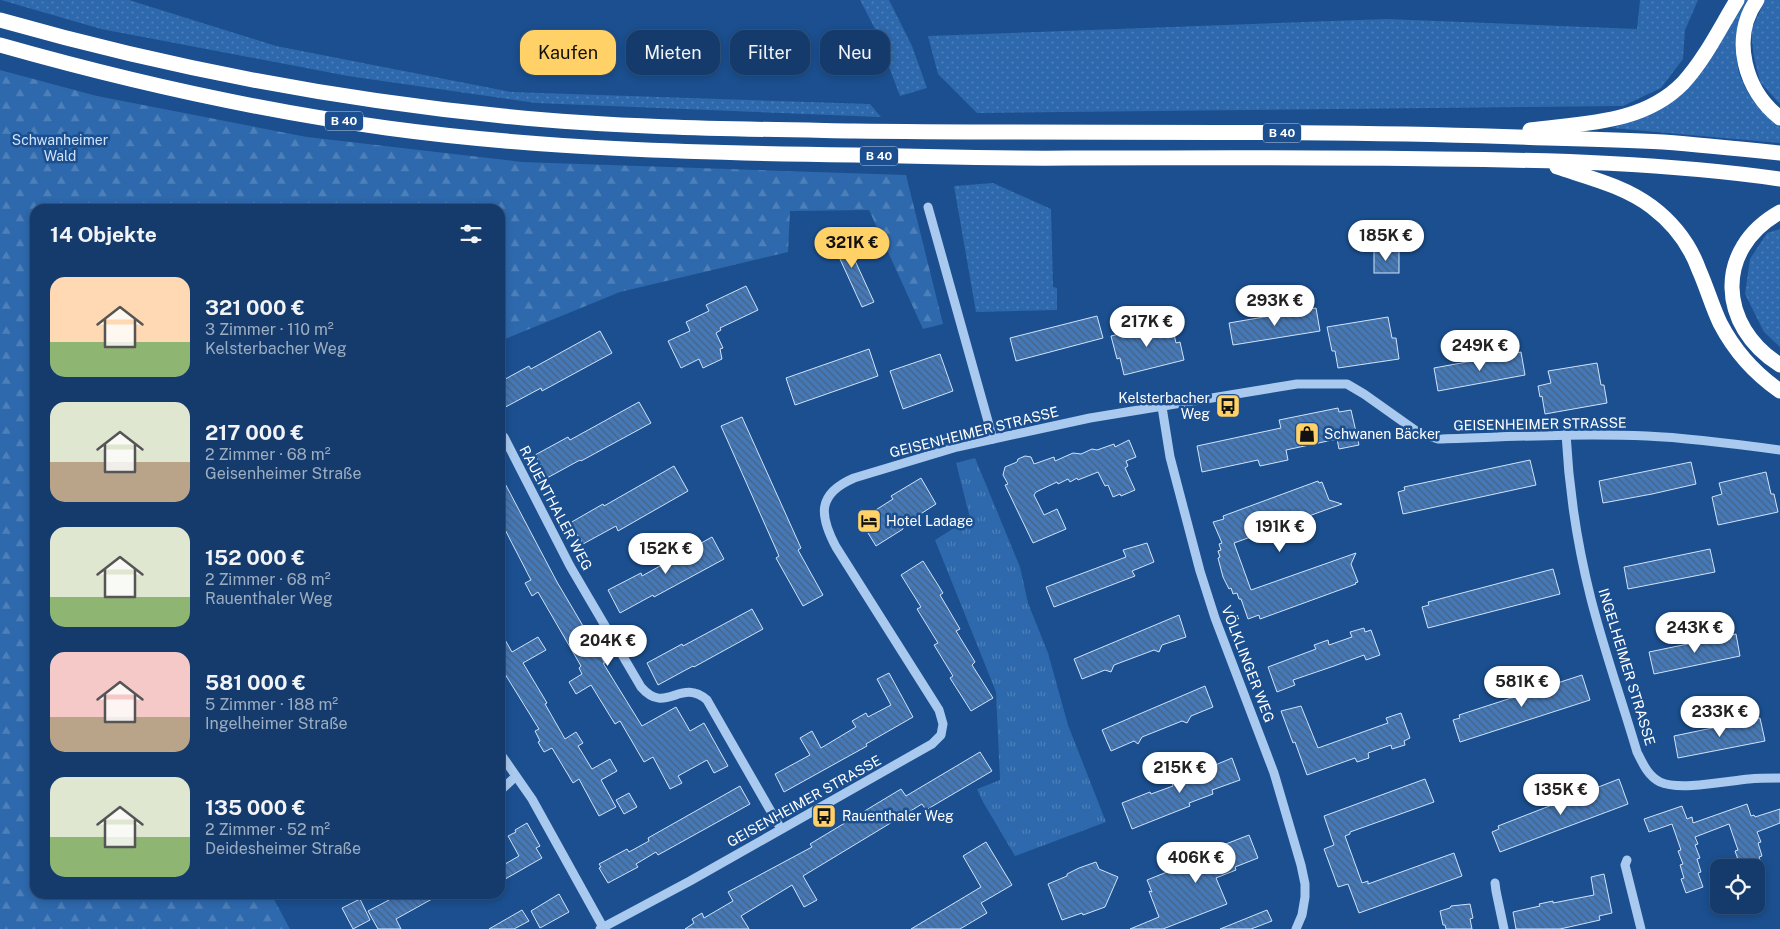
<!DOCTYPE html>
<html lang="de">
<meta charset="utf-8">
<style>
body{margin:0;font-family:"Public Sans",sans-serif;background:#214673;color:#f1f3f6;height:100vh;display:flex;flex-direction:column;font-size:19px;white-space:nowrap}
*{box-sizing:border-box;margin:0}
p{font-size:16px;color:#9dadc1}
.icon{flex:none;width:28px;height:28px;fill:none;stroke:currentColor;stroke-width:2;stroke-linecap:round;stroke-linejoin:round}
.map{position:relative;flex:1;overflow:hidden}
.sheet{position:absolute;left:30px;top:204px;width:475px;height:695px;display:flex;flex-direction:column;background:#143b6b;border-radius:15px;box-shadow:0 2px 8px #0003,0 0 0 1px #33557e}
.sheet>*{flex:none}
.hud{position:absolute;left:520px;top:30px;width:475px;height:45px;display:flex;gap:10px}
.buttons{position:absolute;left:1710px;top:859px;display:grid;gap:10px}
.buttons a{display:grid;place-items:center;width:55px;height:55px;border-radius:10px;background:#143b6b;box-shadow:0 2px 8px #0003,0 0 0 1px #33557e;font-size:25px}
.price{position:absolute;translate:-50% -42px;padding:0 11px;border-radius:18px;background:#fff;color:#222;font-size:16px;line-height:32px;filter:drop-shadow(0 1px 2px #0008)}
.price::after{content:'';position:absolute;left:50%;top:30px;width:15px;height:11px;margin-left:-8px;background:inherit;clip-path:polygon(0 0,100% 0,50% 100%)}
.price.selected{background:#ffd166;color:#111}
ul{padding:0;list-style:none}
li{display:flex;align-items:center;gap:15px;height:125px;padding:0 20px}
li span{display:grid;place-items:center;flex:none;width:140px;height:100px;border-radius:15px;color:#555}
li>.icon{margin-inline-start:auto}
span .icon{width:60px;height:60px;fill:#fffc;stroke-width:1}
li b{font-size:21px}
h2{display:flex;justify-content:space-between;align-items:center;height:60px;padding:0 20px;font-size:21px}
.pill{padding:0 18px;border-radius:15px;background:#143b6b;box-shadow:0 2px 8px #0003,0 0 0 1px #33557e;font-size:18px;line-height:45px}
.pill.selected{background:#ffd166;color:#111}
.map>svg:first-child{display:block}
.grass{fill:url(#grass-dots)}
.forest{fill:url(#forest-firs)}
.park{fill:url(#park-tufts)}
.building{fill:url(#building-back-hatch);stroke:#cfe3fa}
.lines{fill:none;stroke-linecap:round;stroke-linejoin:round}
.minor{stroke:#a9c9ee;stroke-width:9}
.highway{stroke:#fff;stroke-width:15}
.labels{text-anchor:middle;stroke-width:5;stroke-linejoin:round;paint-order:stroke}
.shield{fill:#1b4f8f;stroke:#bbcadd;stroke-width:1}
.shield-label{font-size:12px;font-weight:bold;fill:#fff}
.park-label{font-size:14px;fill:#cfe3fa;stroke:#1b4f8f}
.poi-label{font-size:14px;fill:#fff;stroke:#1b4f8f;text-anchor:start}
.street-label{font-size:14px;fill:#fff;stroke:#1b4f8f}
</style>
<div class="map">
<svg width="1780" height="929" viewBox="0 0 1780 929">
<defs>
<pattern id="grass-dots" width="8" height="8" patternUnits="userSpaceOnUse" patternTransform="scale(1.25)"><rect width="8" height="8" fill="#2e69ad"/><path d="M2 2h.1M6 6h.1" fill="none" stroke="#4d80b9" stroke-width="1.8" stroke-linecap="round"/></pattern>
<pattern id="forest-firs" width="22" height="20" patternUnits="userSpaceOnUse" patternTransform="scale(1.25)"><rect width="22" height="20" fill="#2e69ad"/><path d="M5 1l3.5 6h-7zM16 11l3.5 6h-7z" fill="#4d80b9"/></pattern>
<pattern id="park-tufts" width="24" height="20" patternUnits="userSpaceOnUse" patternTransform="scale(1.25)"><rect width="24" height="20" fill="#2e69ad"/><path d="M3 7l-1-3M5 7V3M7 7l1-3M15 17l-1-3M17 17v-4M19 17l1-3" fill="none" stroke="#4d80b9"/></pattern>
<pattern id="building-back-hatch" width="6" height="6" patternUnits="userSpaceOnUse" patternTransform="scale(1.25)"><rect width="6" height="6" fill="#4478b7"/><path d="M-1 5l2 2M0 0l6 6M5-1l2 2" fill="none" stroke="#486282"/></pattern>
</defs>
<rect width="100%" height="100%" fill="#1b4f8f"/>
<g class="grass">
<polygon points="1,0 129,0 276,46 511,92 870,104 881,117 536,103 348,76 101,29"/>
<polygon points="860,0 889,0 912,46 927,88 900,96 874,27"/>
<polygon points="1640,0 1698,0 1685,30 1683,59 1661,88 1623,106 977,113 938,74 928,36 1387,19 1637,29"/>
<path d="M1743 0H1751C1747 17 1740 35 1737 53 1734 80 1759 113 1780 127V143L1612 128 1653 113Z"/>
<polygon points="1765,0 1780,0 1780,104 1760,82 1754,57 1751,31"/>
<polygon points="993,183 1051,209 1053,287 1057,288 1057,310 976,312 954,186"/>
<polygon points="1780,229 1780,347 1764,332 1745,294 1750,259 1767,233"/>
</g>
<polygon class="forest" points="0,70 97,96 307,137 522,162 906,175 943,324 923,329 869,210 790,211 788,252 620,292 500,341 500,209 35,209 35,894 271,894 290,929 0,929"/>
<polygon class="park" points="975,458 1020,567 1028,603 1048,653 1068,725 1106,822 1015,856 983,802 977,789 1000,780 996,692 935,540 970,518 956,463"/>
<g class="building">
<polygon points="841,230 874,302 862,307 829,235"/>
<rect x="1374" y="250" width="25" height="23"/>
<polygon points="746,286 758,310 720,328 721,330 716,333 723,348 720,349 722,359 703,368 699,359 681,368 668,341 690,331 686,322 709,311 706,305"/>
<polygon points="1316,308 1320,331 1233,345 1229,323"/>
<polygon points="1097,316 1103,338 1016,361 1010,338"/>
<polygon points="1388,317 1392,338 1396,338 1399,359 1338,368 1335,351 1332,351 1327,327"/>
<polygon points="1171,321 1176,343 1180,342 1184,360 1124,375 1120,358 1117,359 1111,336"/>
<polygon points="600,331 612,353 542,391 541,388 500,410 500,382 529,366 531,369"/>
<polygon points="869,349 878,376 795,405 786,378"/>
<polygon points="1521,352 1525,375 1438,391 1434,368"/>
<polygon points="940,354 953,391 903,409 890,371"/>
<polygon points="1597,363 1601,385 1604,385 1607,403 1545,414 1542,396 1540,397 1538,386 1551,383 1548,371"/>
<polygon points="639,402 651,423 581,461 580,460 547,478 535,455 568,437 570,440"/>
<polygon points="1338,408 1339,412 1351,410 1359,445 1339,449 1337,439 1286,450 1288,460 1260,466 1258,460 1202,472 1197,446 1281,428 1279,420"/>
<polygon points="742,417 801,548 798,550 823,595 803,606 776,558 779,556 721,426"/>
<polygon points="1129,440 1136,457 1126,461 1128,466 1125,468 1135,490 1121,496 1120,494 1113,497 1108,485 1105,486 1098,472 1078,480 1077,478 1070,482 1068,479 1058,484 1057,482 1036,492 1034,495 1044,515 1057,509 1066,529 1033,543 1005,485 1008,484 1003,475 1005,467 1017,462 1018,459 1025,456 1031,457 1034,464 1054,457 1055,461 1073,453 1081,454 1092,449 1097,450 1114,444 1115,447"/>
<polygon points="1530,460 1536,485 1403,514 1398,492 1405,490 1404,487"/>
<polygon points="1691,462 1696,484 1652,494 1603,503 1599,481"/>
<polygon points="674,466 688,491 618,531 616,526 583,544 570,523 603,504 604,506"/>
<polygon points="1766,472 1771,494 1774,494 1778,512 1718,525 1712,497 1722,494 1719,483"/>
<polygon points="500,474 557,582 605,663 603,663 642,726 676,707 690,731 704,723 728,766 714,773 707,760 678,776 682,783 670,789 653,757 644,762 620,721 615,724 591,685 576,694 569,682 582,674 579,668 581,666 538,592 532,596 525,583 531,580 500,520"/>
<polygon points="921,478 936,504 902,526 903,529 876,546 860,520 893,499 891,496"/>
<polygon points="1318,481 1319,483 1322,482 1329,500 1342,504 1234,543 1251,590 1356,553 1351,564 1358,582 1355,583 1356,584 1271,615 1260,619 1259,615 1248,619 1241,599 1239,599 1237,593 1233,594 1231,588 1229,589 1223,577 1218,558 1220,557 1218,551 1221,550 1219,544 1222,543 1213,522 1224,519 1223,516"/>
<polygon points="712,537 724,559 654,597 653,595 620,613 608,590 641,573 642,576"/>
<polygon points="1147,543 1154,562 1132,571 1135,576 1054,607 1046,587 1126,557 1123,550"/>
<polygon points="1710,549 1715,572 1628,589 1624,567"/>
<polygon points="923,561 943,593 940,595 960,629 956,631 975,662 972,665 993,698 971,711 950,678 953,676 934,645 938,643 917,609 921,607 901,575"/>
<polygon points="1553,569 1560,594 1428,628 1422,607 1429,605 1428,602"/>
<polygon points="752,609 763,629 694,667 693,666 658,685 647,663 682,644 683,646"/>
<polygon points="1179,615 1186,637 1162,645 1159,652 1154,650 1114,665 1111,672 1105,670 1082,679 1074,659"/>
<polygon points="1364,628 1365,632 1371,630 1380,655 1366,660 1364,655 1334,666 1293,680 1295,685 1277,692 1268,667 1316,649 1314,645 1328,640 1329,645 1352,637 1350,632"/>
<polygon points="500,631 512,652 538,637 546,650 523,663 547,703 545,704 565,739 576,732 583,743 578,746 592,769 610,759 617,771 601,780 616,807 599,816 579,779 573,783 552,748 544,752 538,742 540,741 535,731 539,729 500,666"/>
<polygon points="1736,634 1740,656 1654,674 1649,652"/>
<polygon points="889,673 913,717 866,744 867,746 784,792 775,774 810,755 800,738 812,731 821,748 856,727 852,721 866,713 868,717 891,705 877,679"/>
<polygon points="1582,675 1590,700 1460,742 1453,720 1460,718 1459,715"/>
<polygon points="1205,686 1213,707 1191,716 1187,723 1182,721 1142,737 1138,744 1134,741 1111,751 1102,730"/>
<polygon points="1301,706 1318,748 1388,723 1386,718 1401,713 1410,738 1404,741 1405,745 1392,749 1391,745 1368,753 1369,758 1357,762 1355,758 1307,775 1295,742 1293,743 1281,711"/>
<polygon points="1760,718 1765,741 1678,758 1674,736"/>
<polygon points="980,752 992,771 926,810 922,804 803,876 817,900 804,907 792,885 741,916 749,929 685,929 694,923 692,919 702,913 704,918 733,901 728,892 812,847 810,844 901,789 906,796"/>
<polygon points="1232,758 1240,780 1212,790 1213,794 1189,803 1190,806 1132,829 1122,803 1150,792 1151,794 1173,786 1172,783"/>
<polygon points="1425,779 1434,802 1350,832 1350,834 1345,836 1362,883 1368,881 1368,884 1454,853 1462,876 1359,913 1348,884 1338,887 1324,849 1334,845 1324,816"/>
<polygon points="1619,779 1628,804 1500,852 1492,832 1499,829 1498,826"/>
<polygon points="740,786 750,804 658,855 656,852 636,864 638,867 608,883 599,868 601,867 599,864 627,849 629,852 649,841 648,838"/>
<polygon points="629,793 637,807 624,814 616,800"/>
<polygon points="1747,804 1751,816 1754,815 1755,817 1780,809 1780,823 1757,832 1761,842 1758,843 1762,856 1759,857 1763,868 1741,868 1735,851 1738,850 1729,824 1695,837 1698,844 1695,845 1700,858 1697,859 1701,872 1698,873 1703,887 1686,893 1681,879 1684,878 1680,865 1683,864 1678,851 1681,850 1672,824 1649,832 1644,819 1682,806 1687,819 1692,817 1693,823"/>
<polygon points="527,823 540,846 536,848 542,858 500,882 500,867 519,856 508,836 516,832 515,830"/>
<polygon points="1249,835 1258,858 1235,867 1236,870 1216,878 1227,904 1163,929 1130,929 1159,917 1149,891 1152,892 1147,880 1177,868 1176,865 1205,854 1205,852"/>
<polygon points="986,842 1012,885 981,903 987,913 960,929 911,929 981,887 963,856"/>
<polygon points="1096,862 1099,869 1118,877 1105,907 1083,915 1082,913 1062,920 1048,884 1067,876 1067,874 1079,868"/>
<polygon points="1604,874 1612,913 1599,916 1600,920 1560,929 1516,929 1513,912 1540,906 1539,904 1553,901 1553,903 1594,895 1591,877"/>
<polygon points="385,894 441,894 396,919 401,929 378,929 368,911 389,900"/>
<polygon points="559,894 569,912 540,928 531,911"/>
<polygon points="360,899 370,920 353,929 342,908"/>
<polygon points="1470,904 1473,918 1470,919 1472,929 1446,929 1445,925 1443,925 1440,911 1450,908 1451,906"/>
<polygon points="522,910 529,921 514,929 489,929"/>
<polygon points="1267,910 1272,921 1251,929 1220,929"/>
</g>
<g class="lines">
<g class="minor">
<polyline points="928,207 993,439"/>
<polyline points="1162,407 1170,457 1200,571 1215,618 1274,773 1301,865 1305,884 1305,897 1302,915 1296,929"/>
<path d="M500 434 504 437 570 566 641 687C666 716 680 677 707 700L781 829"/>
<path d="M1566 434C1569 491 1577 544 1591 599 1604 650 1622 701 1637 752 1643 764 1648 776 1660 782 1679 791 1727 781 1749 779 1759 778 1770 778 1780 778"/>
<polyline points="500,753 532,799 604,929"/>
<polyline points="500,791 515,777"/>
<polyline points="1627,860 1625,865 1641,929"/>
<polyline points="1495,883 1496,891 1504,929"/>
<path d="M600 929 690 881 932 744 941 735 943 724 939 710 836 547C819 515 817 494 854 478L957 447 1090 418 1297 384H1347L1364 394 1419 433 1438 439C1508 437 1577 433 1647 436 1692 438 1736 444 1780 450"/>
</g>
<g class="highway">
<path d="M1757 0C1730 38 1745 91 1780 118"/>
<path d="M0 20C165 67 332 99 503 116 619 128 737 129 854 131 1085 134 1316 129 1547 138 1586 139 1625 140 1663 142 1702 145 1741 149 1780 153"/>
<path d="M0 45C127 81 256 110 387 128 541 149 698 153 854 155 926 156 998 159 1070 158 1193 158 1316 157 1439 159 1552 160 1667 163 1780 179"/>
<path d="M1530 130C1584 123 1643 124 1683 83 1705 59 1720 28 1737 0"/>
<path d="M1557 167C1590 178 1624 186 1652 207 1673 223 1690 245 1699 270 1707 288 1712 306 1720 323 1735 352 1754 373 1780 391"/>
<path d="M1780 212C1714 249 1718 326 1780 365"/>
</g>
</g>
<defs>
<symbol id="bus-square" viewBox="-11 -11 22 22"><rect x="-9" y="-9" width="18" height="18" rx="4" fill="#ffd166" stroke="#1b4f8f"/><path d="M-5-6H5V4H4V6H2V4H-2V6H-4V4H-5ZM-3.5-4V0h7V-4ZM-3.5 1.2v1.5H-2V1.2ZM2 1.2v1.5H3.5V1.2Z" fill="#111"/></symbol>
<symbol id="shop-square" viewBox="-11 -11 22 22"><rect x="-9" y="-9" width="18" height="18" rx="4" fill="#ffd166" stroke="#1b4f8f"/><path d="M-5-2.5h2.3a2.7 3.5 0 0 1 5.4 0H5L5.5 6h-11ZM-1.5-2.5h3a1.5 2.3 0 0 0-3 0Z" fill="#111"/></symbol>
<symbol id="hotel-square" viewBox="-11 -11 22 22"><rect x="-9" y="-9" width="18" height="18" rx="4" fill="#ffd166" stroke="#1b4f8f"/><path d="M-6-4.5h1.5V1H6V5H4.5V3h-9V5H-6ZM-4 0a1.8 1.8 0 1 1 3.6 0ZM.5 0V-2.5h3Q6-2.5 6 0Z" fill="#111"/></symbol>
</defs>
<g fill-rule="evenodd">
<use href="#bus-square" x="1214" y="392" width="28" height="28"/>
<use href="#shop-square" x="1293" y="420" width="28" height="28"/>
<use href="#hotel-square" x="855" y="507" width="28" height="28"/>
<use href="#bus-square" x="810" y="802" width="28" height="28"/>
</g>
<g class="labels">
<g class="shield">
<rect x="325" y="111.5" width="38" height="19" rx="4"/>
<rect x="1263" y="123.5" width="38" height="19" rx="4"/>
<rect x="860" y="146.5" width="38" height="19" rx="4"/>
</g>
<g class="shield-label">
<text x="344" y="125">B 40</text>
<text x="1282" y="137">B 40</text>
<text x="879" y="160">B 40</text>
</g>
<g class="park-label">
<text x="60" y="145">Schwanheimer<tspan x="60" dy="16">Wald</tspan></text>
</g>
<g class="poi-label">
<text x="1210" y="403" text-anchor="end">Kelsterbacher<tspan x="1210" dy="16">Weg</tspan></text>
<text x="1324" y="439">Schwanen Bäcker</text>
<text x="886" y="526">Hotel Ladage</text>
<text x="842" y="821">Rauenthaler Weg</text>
</g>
<g class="street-label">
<text transform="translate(1540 424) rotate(-1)" y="5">GEISENHEIMER STRASSE</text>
<text transform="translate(974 432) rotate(-14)" y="5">GEISENHEIMER STRASSE</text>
<text transform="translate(556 508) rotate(62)" y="5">RAUENTHALER WEG</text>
<text transform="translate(1248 664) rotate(69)" y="5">VÖLKLINGER WEG</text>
<text transform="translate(1627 667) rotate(73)" y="5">INGELHEIMER STRASSE</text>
<text transform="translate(804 801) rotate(-29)" y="5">GEISENHEIMER STRASSE</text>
</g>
</g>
</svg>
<div class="buttons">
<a><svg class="icon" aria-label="locate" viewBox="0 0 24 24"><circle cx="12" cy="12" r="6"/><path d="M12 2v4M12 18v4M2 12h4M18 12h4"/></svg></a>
</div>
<b class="price" style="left:1386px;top:262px">185K €</b>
<b class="price selected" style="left:852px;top:269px">321K €</b>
<b class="price" style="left:1275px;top:327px">293K €</b>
<b class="price" style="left:1147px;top:348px">217K €</b>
<b class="price" style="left:1480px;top:372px">249K €</b>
<b class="price" style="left:1280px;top:553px">191K €</b>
<b class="price" style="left:666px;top:575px">152K €</b>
<b class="price" style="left:1695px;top:654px">243K €</b>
<b class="price" style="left:608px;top:667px">204K €</b>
<b class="price" style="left:1522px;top:708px">581K €</b>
<b class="price" style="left:1720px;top:738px">233K €</b>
<b class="price" style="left:1180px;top:794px">215K €</b>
<b class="price" style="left:1561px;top:816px">135K €</b>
<b class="price" style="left:1196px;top:884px">406K €</b>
<div class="hud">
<a class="pill selected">Kaufen</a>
<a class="pill">Mieten</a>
<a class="pill">Filter</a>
<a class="pill">Neu</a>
</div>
<section class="sheet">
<h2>14 Objekte<svg class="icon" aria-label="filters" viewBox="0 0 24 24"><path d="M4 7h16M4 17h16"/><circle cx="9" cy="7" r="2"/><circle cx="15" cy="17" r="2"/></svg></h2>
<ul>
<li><span style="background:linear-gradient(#ffd9b3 65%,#8fb573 0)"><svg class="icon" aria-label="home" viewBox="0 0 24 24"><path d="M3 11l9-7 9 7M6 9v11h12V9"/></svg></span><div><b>321 000 €</b><p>3 Zimmer · 110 m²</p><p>Kelsterbacher Weg</p></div></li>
<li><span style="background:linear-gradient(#dfe7d0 60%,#b9a48a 0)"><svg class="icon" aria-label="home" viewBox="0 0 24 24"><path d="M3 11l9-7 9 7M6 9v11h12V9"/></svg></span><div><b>217 000 €</b><p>2 Zimmer · 68 m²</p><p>Geisenheimer Straße</p></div></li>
<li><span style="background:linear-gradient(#dfe7d0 70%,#8fb573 0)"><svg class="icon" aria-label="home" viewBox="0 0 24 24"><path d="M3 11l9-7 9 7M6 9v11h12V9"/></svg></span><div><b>152 000 €</b><p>2 Zimmer · 68 m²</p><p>Rauenthaler Weg</p></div></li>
<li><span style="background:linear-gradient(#f6c9c9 65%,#b9a48a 0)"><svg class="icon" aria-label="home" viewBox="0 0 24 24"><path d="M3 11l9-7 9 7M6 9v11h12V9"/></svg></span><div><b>581 000 €</b><p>5 Zimmer · 188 m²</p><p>Ingelheimer Straße</p></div></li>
<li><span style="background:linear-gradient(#dfe7d0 60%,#8fb573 0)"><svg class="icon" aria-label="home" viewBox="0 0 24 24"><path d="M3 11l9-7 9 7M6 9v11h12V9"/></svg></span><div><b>135 000 €</b><p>2 Zimmer · 52 m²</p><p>Deidesheimer Straße</p></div></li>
</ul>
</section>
</div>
